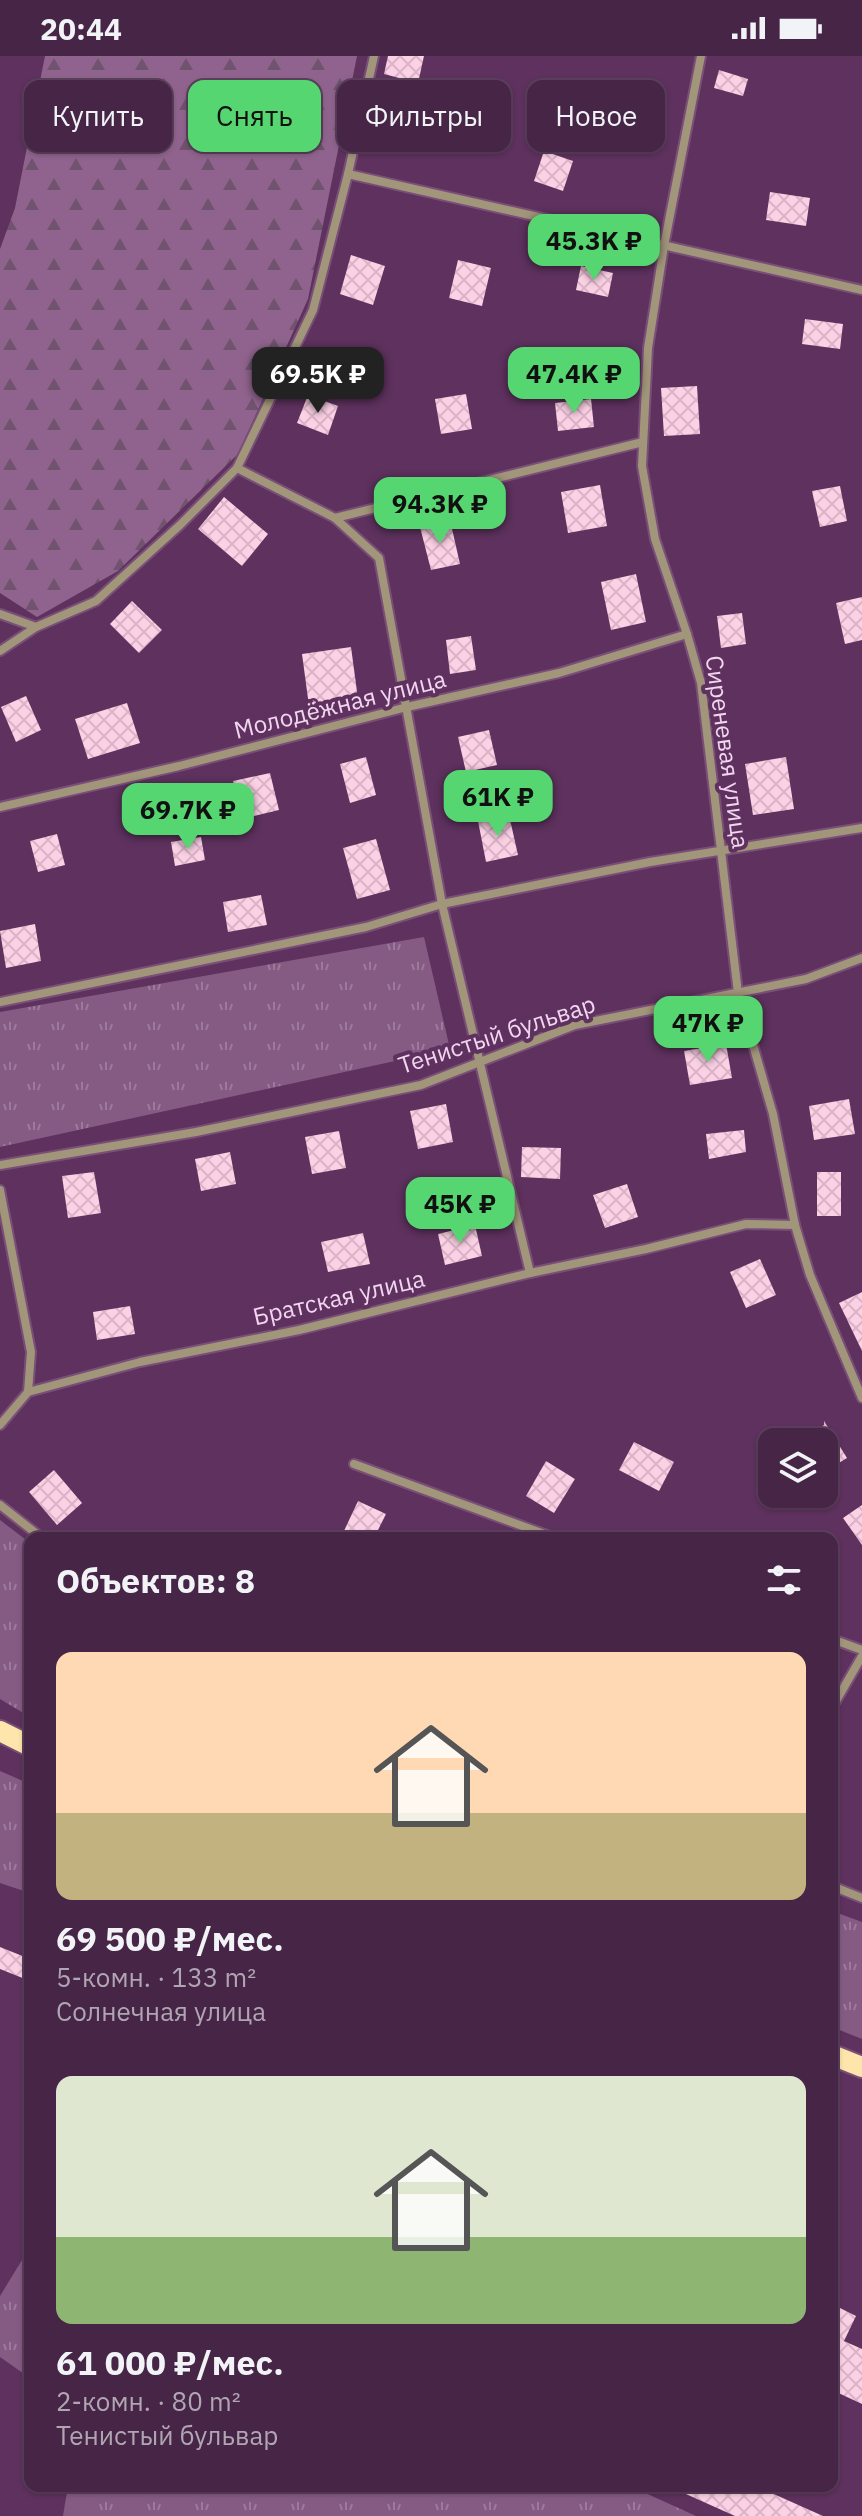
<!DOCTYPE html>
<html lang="ru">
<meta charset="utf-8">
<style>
body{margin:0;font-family:"IBM Plex Sans",sans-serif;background:#503151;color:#f1f3f6;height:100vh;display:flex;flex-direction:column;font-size:30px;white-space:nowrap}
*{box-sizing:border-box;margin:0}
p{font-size:26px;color:#b0a5b3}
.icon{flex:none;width:44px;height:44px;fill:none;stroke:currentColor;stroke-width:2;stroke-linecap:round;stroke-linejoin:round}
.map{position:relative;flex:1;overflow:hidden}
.panel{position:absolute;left:24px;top:1476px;width:814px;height:960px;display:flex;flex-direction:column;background:#462546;border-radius:16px;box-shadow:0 2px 6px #0004,0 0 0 2px #5e425f}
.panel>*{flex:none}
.hud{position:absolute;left:24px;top:24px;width:814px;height:72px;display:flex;gap:16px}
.buttons{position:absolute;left:758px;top:1372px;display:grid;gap:16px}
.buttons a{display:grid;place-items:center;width:80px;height:80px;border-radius:16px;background:#462546;box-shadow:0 2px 6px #0004,0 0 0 2px #5e425f;font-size:40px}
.price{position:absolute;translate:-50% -68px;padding:0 18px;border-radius:16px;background:#56d671;color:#111;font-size:26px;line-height:52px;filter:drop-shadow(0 2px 4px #0008)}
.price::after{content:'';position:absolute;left:50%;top:48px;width:24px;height:18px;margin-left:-12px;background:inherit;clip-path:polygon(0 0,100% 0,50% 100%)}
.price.active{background:#222;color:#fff}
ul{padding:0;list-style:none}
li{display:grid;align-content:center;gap:16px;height:424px;padding:0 32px}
li span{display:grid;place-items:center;height:248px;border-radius:16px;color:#555}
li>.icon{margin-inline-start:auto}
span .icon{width:144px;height:144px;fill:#fffc;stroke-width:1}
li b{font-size:34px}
h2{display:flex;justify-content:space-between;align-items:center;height:96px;padding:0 32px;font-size:34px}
.tag{padding:0 28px;border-radius:16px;background:#462546;box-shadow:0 2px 6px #0004,0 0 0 2px #5e425f;font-size:28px;line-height:72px}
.tag.active{background:#56d671;color:#111}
.status{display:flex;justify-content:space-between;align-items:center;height:56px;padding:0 40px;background:#462546;direction:ltr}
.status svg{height:22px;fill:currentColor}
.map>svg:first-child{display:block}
.grass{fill:url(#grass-tufts)}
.forest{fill:url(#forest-firs)}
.building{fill:url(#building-cross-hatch)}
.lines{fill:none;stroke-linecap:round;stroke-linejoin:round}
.minor-casing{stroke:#794f78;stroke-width:12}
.primary-casing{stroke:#794f78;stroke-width:24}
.minor{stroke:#a1957a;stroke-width:8}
.primary{stroke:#fde5ab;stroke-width:20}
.labels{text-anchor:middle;stroke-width:8;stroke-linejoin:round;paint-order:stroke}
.street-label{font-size:24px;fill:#f2d6f0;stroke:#5e315e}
</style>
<div class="status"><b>20:44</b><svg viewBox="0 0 49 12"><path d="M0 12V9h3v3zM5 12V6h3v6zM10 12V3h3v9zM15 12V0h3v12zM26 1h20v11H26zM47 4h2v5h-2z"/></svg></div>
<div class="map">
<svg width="862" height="2460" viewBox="0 0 862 2460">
<defs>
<pattern id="grass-tufts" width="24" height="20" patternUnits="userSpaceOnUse" patternTransform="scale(2)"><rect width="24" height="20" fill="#855b84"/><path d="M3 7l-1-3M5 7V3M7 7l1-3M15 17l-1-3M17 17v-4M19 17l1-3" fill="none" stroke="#9d799c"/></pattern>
<pattern id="forest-firs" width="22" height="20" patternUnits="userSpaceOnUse" patternTransform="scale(2)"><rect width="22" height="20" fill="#8f638d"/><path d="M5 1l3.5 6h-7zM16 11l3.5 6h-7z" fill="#70536e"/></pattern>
<pattern id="building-cross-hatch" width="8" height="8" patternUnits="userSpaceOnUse" patternTransform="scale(2)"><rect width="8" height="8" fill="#fcd1e5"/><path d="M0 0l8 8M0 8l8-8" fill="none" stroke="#d8b4c6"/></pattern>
</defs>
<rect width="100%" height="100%" fill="#5e315e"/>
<g class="grass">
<polygon points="424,881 450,993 0,1091 0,956"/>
<polygon points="0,1464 30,1487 30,1661 0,1643"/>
<polygon points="0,1715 30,1728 30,1837 0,1827"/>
<polygon points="832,1855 862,1866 862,1983 832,1971"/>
<polygon points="30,2191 30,2322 0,2301 0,2240"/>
<polygon points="68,2430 630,2430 696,2460 63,2460"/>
</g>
<polygon class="forest" points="45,0 357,0 308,243 238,398 118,515 37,561 0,537 0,193 15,152"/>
<g class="building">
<polygon points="388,0 424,0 418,27 384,18"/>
<polygon points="719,14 748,23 743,40 714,32"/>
<polygon points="604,49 642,60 632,97 594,87"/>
<polygon points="413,53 445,56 442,92 410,90"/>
<polygon points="544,95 573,105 563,135 534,125"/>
<polygon points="770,136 810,142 806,170 766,164"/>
<polygon points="351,199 385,210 373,249 340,238"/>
<polygon points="458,204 491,212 482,250 449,242"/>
<polygon points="581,210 613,217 608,241 576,234"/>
<polygon points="805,263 843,268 840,293 802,288"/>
<polygon points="697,330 700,378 664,380 661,332"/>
<polygon points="466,338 472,373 441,378 435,343"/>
<polygon points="308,339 338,350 328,379 297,367"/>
<polygon points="591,343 594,371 558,375 555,347"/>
<polygon points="600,429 607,470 568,477 561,436"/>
<polygon points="840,430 847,465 820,471 812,435"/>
<polygon points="224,441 268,478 242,510 198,473"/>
<polygon points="450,464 460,508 431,514 420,471"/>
<polygon points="636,518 646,566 611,574 601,526"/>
<polygon points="862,541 862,584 845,588 836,547"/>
<polygon points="132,545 162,574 139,597 110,568"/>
<polygon points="742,557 746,588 721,592 717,560"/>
<polygon points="471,580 476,614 450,618 446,584"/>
<polygon points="351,591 358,643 309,650 302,598"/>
<polygon points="26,640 41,674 16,686 1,651"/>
<polygon points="127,647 140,687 88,703 75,663"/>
<polygon points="489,674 497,709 466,716 458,681"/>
<polygon points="366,701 376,739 350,747 340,708"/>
<polygon points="786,701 794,753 753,759 745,708"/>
<polygon points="270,717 279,754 242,763 233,725"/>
<polygon points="509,759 518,799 486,806 478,765"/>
<polygon points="57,778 65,809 38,816 30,785"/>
<polygon points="201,781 205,804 175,810 171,786"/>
<polygon points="376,783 390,834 357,843 343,792"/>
<polygon points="261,839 267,869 228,876 223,846"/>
<polygon points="35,868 41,905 6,912 0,875"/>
<polygon points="726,988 732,1022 690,1029 684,995"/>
<polygon points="849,1043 855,1078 814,1084 809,1050"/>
<polygon points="446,1048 453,1086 418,1093 410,1055"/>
<polygon points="744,1074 746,1096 709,1103 706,1078"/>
<polygon points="339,1075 346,1112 312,1118 305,1081"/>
<polygon points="522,1091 561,1092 560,1123 521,1121"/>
<polygon points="230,1096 236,1128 201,1135 195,1103"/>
<polygon points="94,1116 101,1157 68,1162 62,1120"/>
<rect x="817" y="1116" width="24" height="44"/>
<polygon points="627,1128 638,1161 605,1172 593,1139"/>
<polygon points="475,1169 482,1200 445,1209 438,1178"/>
<polygon points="363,1177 370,1208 328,1216 321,1186"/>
<polygon points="760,1203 776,1239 746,1252 730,1216"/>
<polygon points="862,1236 862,1295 839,1247"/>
<polygon points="130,1250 135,1278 97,1284 93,1256"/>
<polygon points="824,1365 847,1402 824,1416 824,1386 795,1386 824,1369"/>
<polygon points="634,1386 674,1406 659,1435 619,1414"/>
<polygon points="546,1405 575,1423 554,1457 526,1440"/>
<polygon points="54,1414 82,1447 57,1469 29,1436"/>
<polygon points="358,1445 386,1458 374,1482 354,1482 343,1477"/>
<polygon points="862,1449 862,1489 843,1462"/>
<polygon points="0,1891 30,1903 30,1925 0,1913"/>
<polygon points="832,2248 856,2260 844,2285 862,2293 862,2348 832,2334"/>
<polygon points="668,2430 756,2430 823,2460 735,2460"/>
</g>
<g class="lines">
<defs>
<g id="minor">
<polyline points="701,0 664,190 648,292 642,410 655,483 687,578 701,627 738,937 773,1058 795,1169 810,1219 862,1342"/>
<polyline points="348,118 862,234"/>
<polyline points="237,412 335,462 643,386"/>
<polyline points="335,462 379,502 442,848 530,1217"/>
<polyline points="0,558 36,571"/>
<polyline points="0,595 36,571 96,545 180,469 237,412 313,254 348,118 374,0"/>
<polyline points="0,751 179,710 407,651 559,617 687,578"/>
<polyline points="0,946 366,871 442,848 650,806 862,772"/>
<polyline points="0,1109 196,1076 421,1029 575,969 806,923 862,902"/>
<polyline points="0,1134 31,1296 28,1336"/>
<polyline points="0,1369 28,1336 140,1306 299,1274 530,1217 646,1193 746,1168 795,1169"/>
<polyline points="354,1408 555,1482"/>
<polyline points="0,1449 42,1482"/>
<polyline points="832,1583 862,1594"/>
<polyline points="832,1652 862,1600"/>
<polyline points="832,1830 862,1842"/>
</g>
<g id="primary">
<polyline points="0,1675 30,1690"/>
<polyline points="832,1999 862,2011"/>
</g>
</defs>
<use href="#minor" class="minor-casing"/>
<use href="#primary" class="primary-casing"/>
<use href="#minor" class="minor"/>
<use href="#primary" class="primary"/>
</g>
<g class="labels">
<g class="street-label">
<text transform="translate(340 649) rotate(-14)" y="8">Молодёжная улица</text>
<text transform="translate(727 696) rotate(82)" y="8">Сиреневая улица</text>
<text transform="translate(497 979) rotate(-18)" y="8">Тенистый бульвар</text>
<text transform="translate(339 1242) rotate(-13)" y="8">Братская улица</text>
</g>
</g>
</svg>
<div class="buttons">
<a><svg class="icon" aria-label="layers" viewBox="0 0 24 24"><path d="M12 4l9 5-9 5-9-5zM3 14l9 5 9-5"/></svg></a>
</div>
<b class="price" style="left:594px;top:226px">45.3K ₽</b>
<b class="price active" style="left:318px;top:359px">69.5K ₽</b>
<b class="price" style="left:574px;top:359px">47.4K ₽</b>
<b class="price" style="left:440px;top:489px">94.3K ₽</b>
<b class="price" style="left:498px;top:782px">61K ₽</b>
<b class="price" style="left:188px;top:795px">69.7K ₽</b>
<b class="price" style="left:708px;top:1008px">47K ₽</b>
<b class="price" style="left:460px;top:1189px">45K ₽</b>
<div class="hud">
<a class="tag">Купить</a>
<a class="tag active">Снять</a>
<a class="tag">Фильтры</a>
<a class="tag">Новое</a>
</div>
<section class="panel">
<h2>Объектов: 8<svg class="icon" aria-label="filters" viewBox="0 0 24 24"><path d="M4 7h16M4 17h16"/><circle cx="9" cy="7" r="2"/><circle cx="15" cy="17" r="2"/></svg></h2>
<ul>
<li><span style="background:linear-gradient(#ffd9b3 65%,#c2b280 0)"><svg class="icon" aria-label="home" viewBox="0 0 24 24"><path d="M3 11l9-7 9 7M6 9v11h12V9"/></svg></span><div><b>69 500 ₽/мес.</b><p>5-комн. · 133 m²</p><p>Солнечная улица</p></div></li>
<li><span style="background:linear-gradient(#dfe7d0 65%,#8fb573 0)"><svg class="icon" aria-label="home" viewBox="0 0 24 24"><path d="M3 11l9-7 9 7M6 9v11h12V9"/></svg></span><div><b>61 000 ₽/мес.</b><p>2-комн. · 80 m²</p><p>Тенистый бульвар</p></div></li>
</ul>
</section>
</div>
